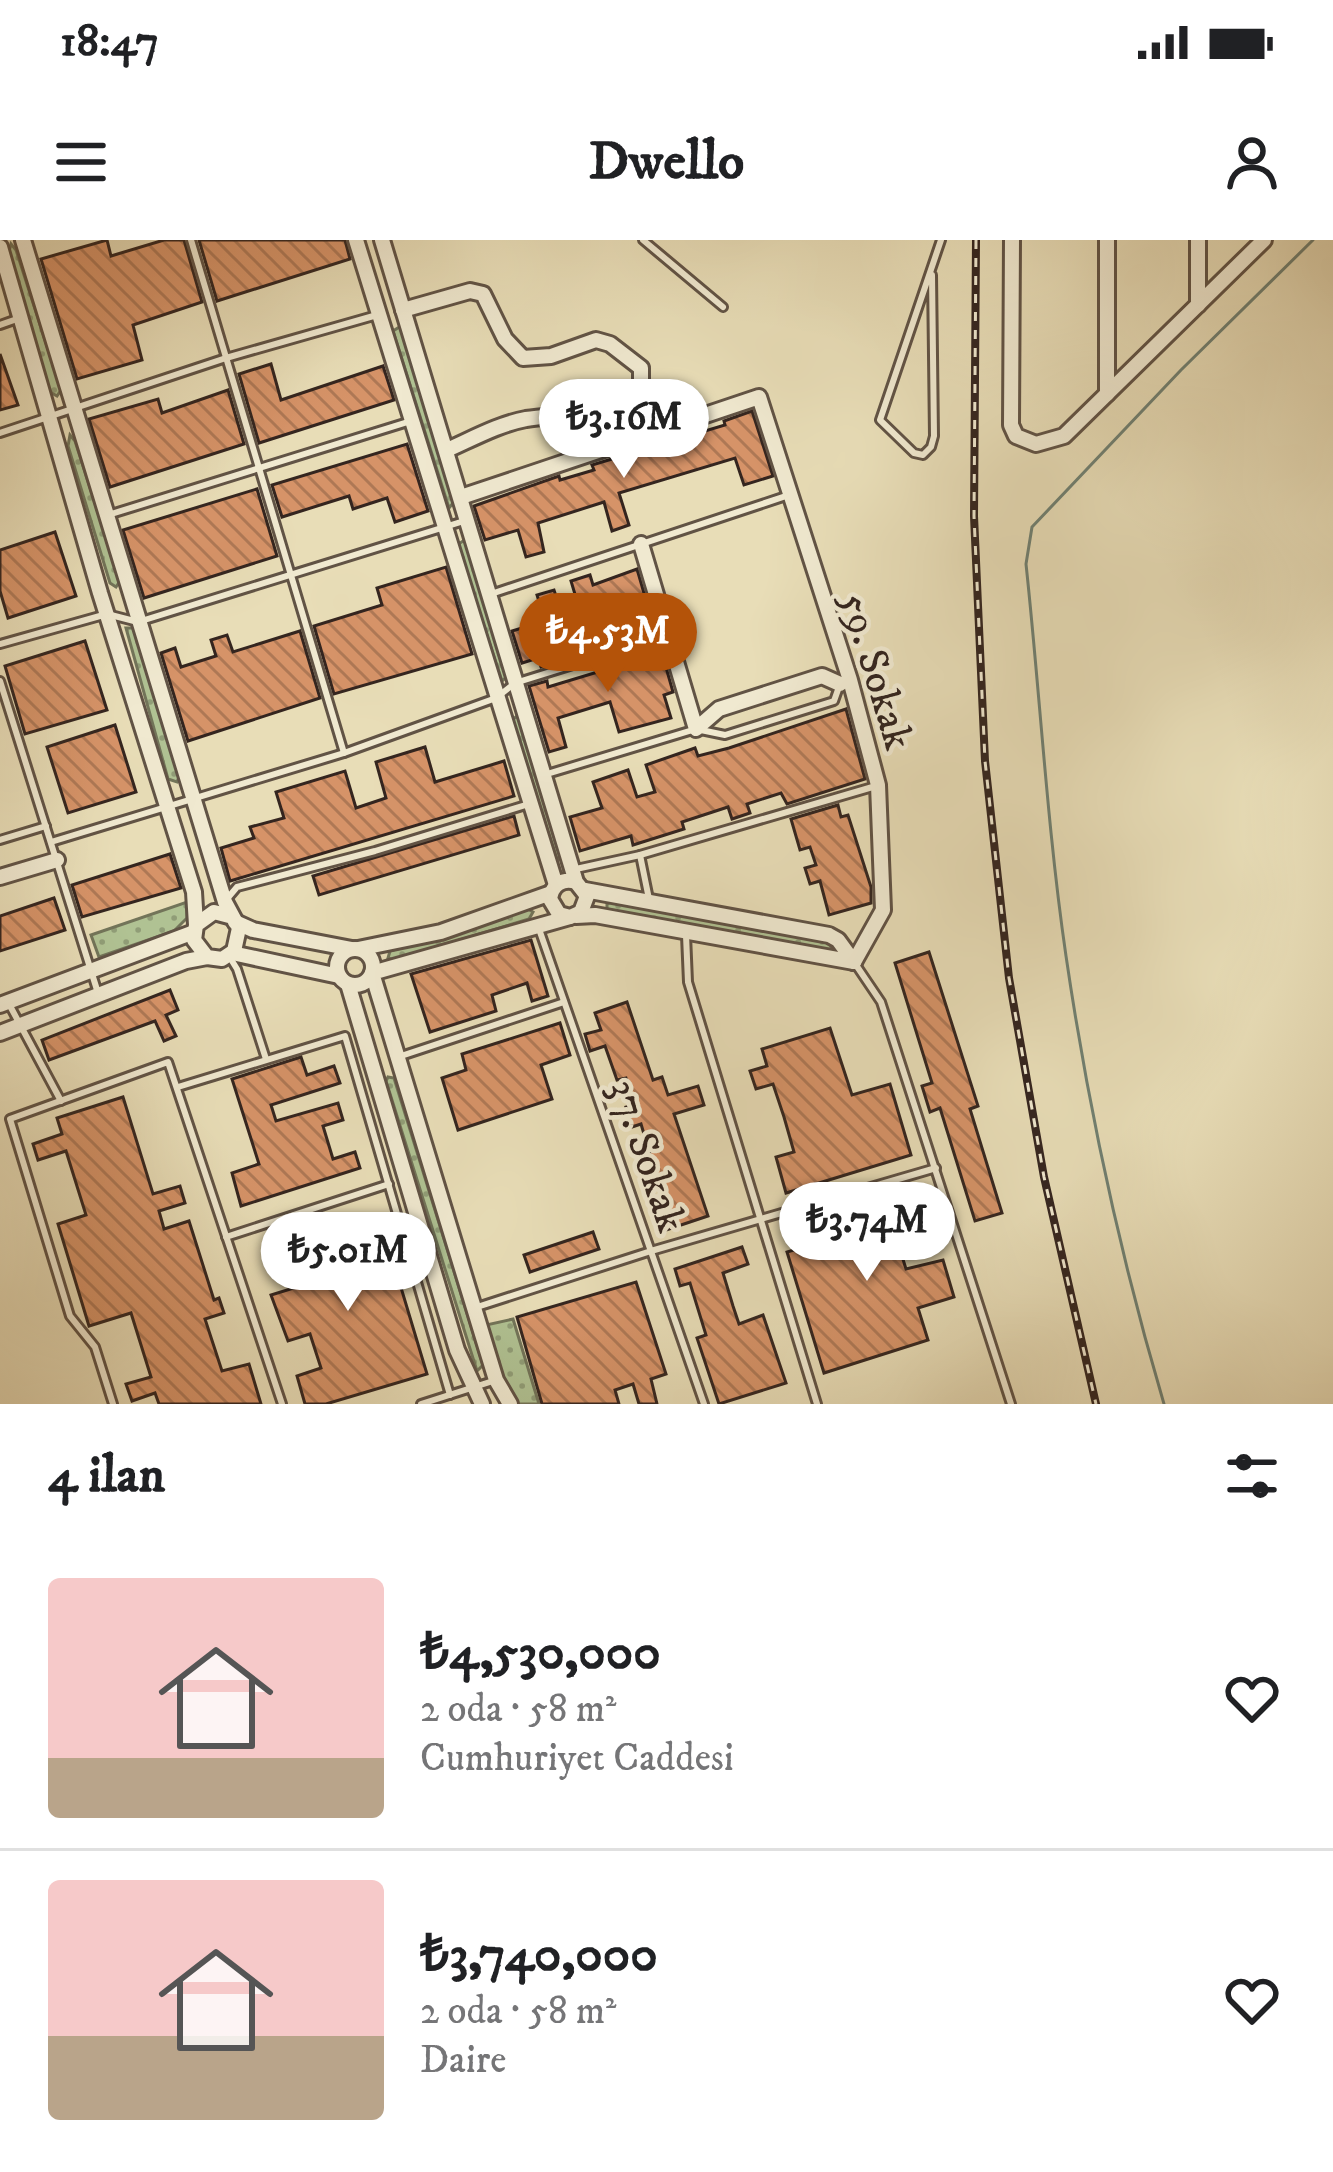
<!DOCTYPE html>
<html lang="tr">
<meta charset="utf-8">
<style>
body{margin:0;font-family:"IM FELL DW Pica",serif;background:#f6f6f6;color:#202124;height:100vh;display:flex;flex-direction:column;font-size:45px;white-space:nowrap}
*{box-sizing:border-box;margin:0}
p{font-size:39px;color:#757577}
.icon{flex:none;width:66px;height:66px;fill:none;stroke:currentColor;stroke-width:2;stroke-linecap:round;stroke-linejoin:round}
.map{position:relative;height:1164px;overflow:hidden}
.details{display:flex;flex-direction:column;background:#fff;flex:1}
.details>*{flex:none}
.price{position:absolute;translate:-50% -102px;padding:0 27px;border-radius:42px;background:#fff;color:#222;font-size:39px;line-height:78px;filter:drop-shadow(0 3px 6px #0008)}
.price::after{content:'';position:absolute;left:50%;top:72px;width:36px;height:27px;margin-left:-18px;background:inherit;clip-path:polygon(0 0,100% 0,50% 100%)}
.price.current{background:#b45309;color:#fff}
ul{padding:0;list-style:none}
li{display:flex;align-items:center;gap:36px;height:300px;padding:0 48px}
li+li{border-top:3px solid #e0e0e0}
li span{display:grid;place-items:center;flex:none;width:336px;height:240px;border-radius:12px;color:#555}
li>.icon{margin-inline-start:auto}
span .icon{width:144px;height:144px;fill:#fffc;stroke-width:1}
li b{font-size:51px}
h2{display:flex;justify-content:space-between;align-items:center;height:144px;padding:0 48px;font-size:51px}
.status{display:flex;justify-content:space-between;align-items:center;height:84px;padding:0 60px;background:#fff;direction:ltr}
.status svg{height:33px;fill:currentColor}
header{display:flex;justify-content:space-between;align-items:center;height:156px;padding:0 48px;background:#fff;font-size:54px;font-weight:700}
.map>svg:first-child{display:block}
.green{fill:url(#green-dots);stroke:#727459;stroke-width:3}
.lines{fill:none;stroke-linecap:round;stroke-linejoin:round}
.stream{stroke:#708072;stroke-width:3}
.building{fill:url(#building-back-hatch);stroke:#34251f;stroke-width:3}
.lane-casing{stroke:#615345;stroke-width:12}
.street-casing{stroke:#615345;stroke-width:20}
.lane{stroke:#f0e9d0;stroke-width:6}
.street{stroke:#f0e9d0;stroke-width:14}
.rail-casing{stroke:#34251f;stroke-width:8}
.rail{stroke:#f0e9d0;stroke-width:3;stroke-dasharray:9;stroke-linecap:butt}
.labels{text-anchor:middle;stroke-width:9;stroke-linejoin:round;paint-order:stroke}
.street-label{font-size:42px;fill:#34251f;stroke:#f0e9d0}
</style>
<div class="status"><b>18:47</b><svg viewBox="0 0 49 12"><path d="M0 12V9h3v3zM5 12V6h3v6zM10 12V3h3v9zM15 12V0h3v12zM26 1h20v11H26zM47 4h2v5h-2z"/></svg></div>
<header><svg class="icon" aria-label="menu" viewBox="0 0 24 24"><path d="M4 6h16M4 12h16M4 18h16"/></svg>Dwello<svg class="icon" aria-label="person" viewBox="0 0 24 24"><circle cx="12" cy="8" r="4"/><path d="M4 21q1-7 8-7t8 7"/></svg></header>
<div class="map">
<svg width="1333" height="1164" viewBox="0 0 1333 1164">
<defs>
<pattern id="green-dots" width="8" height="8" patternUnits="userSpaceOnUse" patternTransform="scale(3)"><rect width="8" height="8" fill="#b0c293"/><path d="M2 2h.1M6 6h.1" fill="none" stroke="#909d77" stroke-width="1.8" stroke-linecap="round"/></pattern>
<pattern id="building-back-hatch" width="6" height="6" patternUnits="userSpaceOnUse" patternTransform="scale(3)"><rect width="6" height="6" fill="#d69368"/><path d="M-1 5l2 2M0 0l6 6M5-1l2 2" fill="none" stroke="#ae7855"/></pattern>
</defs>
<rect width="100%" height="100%" fill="#e8ddb7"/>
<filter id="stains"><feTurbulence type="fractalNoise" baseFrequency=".00167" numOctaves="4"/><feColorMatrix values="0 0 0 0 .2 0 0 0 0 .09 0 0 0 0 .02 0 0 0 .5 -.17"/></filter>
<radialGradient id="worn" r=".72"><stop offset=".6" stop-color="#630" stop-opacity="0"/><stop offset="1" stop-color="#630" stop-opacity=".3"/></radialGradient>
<g class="green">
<polygon points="11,4 16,10 61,150 57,156 50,152 8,15"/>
<polygon points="401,86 454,262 449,268 393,91"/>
<polygon points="70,195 75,201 120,341 116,347 110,343 68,206"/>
<polygon points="463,301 467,302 508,436 502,441 457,305"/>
<polygon points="126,388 134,388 179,537 177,542 168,539"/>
<polygon points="517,476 521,478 563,612 557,620 512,480"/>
<polygon points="613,661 831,703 831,711 607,670 607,664"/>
<polygon points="187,662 187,678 174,691 99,717 91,695"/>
<polygon points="528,669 533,672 529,679 393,720 388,718 390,711"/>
<polygon points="388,837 394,838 483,1125 477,1131 386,841"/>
<polygon points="513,1079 539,1164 517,1164 502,1136 486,1085"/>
</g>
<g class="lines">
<path class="stream" d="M1164 1164C1121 1019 1088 866 1066 716 1047 586 1040 454 1026 324L1032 287 1181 130 1313 0"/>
</g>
<g class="building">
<polygon points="107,0 111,16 164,0 184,0 202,62 133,85 142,120 77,139 41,19"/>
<polygon points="199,0 345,0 350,19 217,61"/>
<polygon points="0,114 18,165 0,170"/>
<polygon points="271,124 281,160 383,126 394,160 259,203 239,134"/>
<polygon points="228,150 244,204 110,247 89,179 158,159 162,173"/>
<polygon points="752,171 773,236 744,245 735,218 619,253 629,285 612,291 604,262 538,283 544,312 526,317 518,290 485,300 474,266 559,236 560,240 594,230 592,225 725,185 724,181"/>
<polygon points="407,204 428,271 395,282 387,258 353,269 349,256 282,277 272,245"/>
<polygon points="257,249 277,316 144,358 123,290"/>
<polygon points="55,292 76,356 8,378 0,351 0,310"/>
<polygon points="446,327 472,414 334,454 314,386 382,365 377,348"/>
<polygon points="637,329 655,391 541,427 538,418 522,423 512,391 545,381 537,355 554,350 563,377 580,371 571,341 590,335 593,345"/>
<polygon points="300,391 320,458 188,501 161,413 175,408 181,427 216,416 211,400 227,395 233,412"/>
<polygon points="85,401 107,470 25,494 5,426"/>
<polygon points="660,406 673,452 664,455 671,478 619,492 610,462 558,478 566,507 549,512 529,446 547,441 548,447 601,431 599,425"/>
<polygon points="846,469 865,539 787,564 781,553 747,564 750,573 732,579 728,567 682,582 684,589 633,605 631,596 580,611 570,577 602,568 593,542 628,530 637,557 655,552 646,525 695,508 698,516 729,508"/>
<polygon points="115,485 136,552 68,573 47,507"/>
<polygon points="425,507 435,542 504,521 514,556 230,641 221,608 254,598 250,587 284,578 276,552 345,531 356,568 386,558 376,522"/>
<polygon points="838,565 841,577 848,575 871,647 871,663 829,675 820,641 810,644 805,628 816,625 810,607 800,610 791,579"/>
<polygon points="514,576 519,595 319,655 313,636"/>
<polygon points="170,614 181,648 82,677 72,645"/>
<polygon points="54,658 65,690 0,711 0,676"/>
<polygon points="531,700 548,756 532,761 527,743 492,755 496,771 430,792 411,734"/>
<polygon points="929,712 978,866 970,869 1002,973 975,981 940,868 930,872 922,846 932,843 895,723"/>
<polygon points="170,750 178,770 166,775 176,796 164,801 155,781 49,820 42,800"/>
<polygon points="627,762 653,840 662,837 668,855 698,846 704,865 674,874 708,976 663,991 657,971 666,968 641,884 632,887 626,867 635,865 626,838 617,840 605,806 590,811 585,794 601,790 595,773"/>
<polygon points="560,783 570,815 541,825 552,859 458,890 442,838 466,830 462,814"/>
<polygon points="830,788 852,855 890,844 911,915 786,953 776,917 794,912 784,877 773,844 756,849 750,831 767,826 762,809"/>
<polygon points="301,817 307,835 334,826 340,843 271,865 276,881 338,863 343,880 323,886 333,919 355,912 360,928 241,966 232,933 259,924 232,839"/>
<polygon points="123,857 153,954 180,946 185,963 159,971 164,989 189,981 214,1060 219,1058 224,1073 205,1079 222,1131 249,1124 261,1164 159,1164 155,1153 132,1161 126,1144 151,1137 131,1073 89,1086 58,984 86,975 66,911 38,920 33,904 62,894 57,878"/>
<polygon points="921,953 931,986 896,997 906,1029 943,1020 954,1057 918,1068 928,1100 824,1133 787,1012 821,1002 816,985"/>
<polygon points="350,977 360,1010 387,1001 427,1134 326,1164 305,1164 297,1136 321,1128 310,1094 288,1101 271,1055 297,1047 282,998"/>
<polygon points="593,992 599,1009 530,1032 524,1015"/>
<polygon points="742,1007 748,1024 723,1033 733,1066 739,1084 763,1075 786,1143 719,1164 697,1098 706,1095 690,1043 680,1046 675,1029"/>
<polygon points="636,1042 666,1134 651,1139 657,1164 639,1164 633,1144 615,1150 619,1164 542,1164 517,1077"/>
</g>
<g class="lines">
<defs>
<g id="lane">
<polyline points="191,0 344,513"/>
<polyline points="643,0 723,67"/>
<polyline points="932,35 934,196 931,207 923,215 914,213 880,180 941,0"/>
<polyline points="0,85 17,79"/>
<polyline points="0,193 226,118 377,75"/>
<polyline points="108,275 411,181"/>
<polyline points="491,354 789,255"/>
<polyline points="0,404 107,374 138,382 464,281"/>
<polyline points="0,441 98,753"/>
<polyline points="547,534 696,489 725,495 834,461 840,444"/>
<polyline points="0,600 46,586"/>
<polyline points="51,602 344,513 496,458 515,443 666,396"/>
<polyline points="640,615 649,659"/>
<polyline points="576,629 640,615 876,546"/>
<polyline points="226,660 237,647 375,611 529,564"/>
<polyline points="539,689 704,1164"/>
<polyline points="686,695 688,742 817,1164"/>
<polyline points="229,716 237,729 266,819"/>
<polyline points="856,725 881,762 1011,1164"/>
<polyline points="9,764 61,861"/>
<polyline points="398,817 564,762"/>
<polyline points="178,847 345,796 450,1155"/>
<polyline points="226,997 389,944"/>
<polyline points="474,1068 651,1011 936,928"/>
<polyline points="113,1164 95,1107 70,1076 10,879 168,822 282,1164"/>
<polyline points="421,1164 493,1141"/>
</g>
<g id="street">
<polyline points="23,0 225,662 239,688 234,711 222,719 207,717 194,700 196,685 214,672 229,676"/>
<polyline points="356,0 556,645"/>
<path d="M382 0 576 642 587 656 581 672 570 677 559 674 550 659C552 645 562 638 576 642"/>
<polyline points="1012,0 1011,185 1016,196 1036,204 1064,196 1264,0"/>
<polyline points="1198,0 1198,65"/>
<polyline points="0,7 100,353 194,652 196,685"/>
<path d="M403 70 470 51 483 54 505 99 523 118 551 116 596 100 610 104 641 128V145C607 177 569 173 526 179 499 184 472 199 447 210"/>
<polyline points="1107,154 1107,0"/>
<polyline points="461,257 759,157 850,440 878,545 883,670 854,722"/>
<polyline points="641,304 696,489 719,469 822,436 840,444"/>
<polyline points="0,637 57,620"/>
<polyline points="585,650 829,695 838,700 854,722"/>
<polyline points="576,676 595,675 854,722"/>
<polyline points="235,682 253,690 352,709"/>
<polyline points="358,709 441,692 551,653"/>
<circle cx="355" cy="727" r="18"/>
<polyline points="232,713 339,736"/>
<polyline points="348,744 457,1110 482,1164"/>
<polyline points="0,765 194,692"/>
<polyline points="0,793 186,721 207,717"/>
<polyline points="510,1164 496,1140 372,733 570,677"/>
</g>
</defs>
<use href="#lane" class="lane-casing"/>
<use href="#street" class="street-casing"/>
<use href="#lane" class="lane"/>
<use href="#street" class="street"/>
<defs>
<polyline id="rail" points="976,0 974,276 985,521 1009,738 1044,937 1096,1164"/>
</defs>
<use href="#rail" class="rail-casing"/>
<use href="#rail" class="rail"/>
</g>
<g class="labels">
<g class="street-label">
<text transform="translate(878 430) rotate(73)" y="15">59. Sokak</text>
<text transform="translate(649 915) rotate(71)" y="15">37. Sokak</text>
</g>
</g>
<rect width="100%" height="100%" filter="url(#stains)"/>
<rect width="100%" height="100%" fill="url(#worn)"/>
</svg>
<b class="price" style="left:624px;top:241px">₺3.16M</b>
<b class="price current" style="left:608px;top:455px">₺4.53M</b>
<b class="price" style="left:867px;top:1044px">₺3.74M</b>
<b class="price" style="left:348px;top:1074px">₺5.01M</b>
</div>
<section class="details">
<h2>4 ilan<svg class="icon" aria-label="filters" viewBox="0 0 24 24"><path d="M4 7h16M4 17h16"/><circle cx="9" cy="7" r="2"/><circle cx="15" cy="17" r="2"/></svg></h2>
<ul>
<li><span style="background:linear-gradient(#f6c9c9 75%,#b9a48a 0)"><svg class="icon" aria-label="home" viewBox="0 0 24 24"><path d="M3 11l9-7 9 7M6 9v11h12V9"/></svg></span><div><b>₺4,530,000</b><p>2 oda · 58 m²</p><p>Cumhuriyet Caddesi</p></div><svg class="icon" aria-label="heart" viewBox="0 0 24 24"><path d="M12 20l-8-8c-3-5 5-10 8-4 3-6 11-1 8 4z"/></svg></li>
<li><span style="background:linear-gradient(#f6c9c9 65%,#b9a48a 0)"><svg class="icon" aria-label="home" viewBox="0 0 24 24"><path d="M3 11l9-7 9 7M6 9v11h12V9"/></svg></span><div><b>₺3,740,000</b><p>2 oda · 58 m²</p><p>Daire</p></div><svg class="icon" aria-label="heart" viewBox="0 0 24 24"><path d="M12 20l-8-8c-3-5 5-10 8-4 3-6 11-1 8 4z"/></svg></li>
</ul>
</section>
